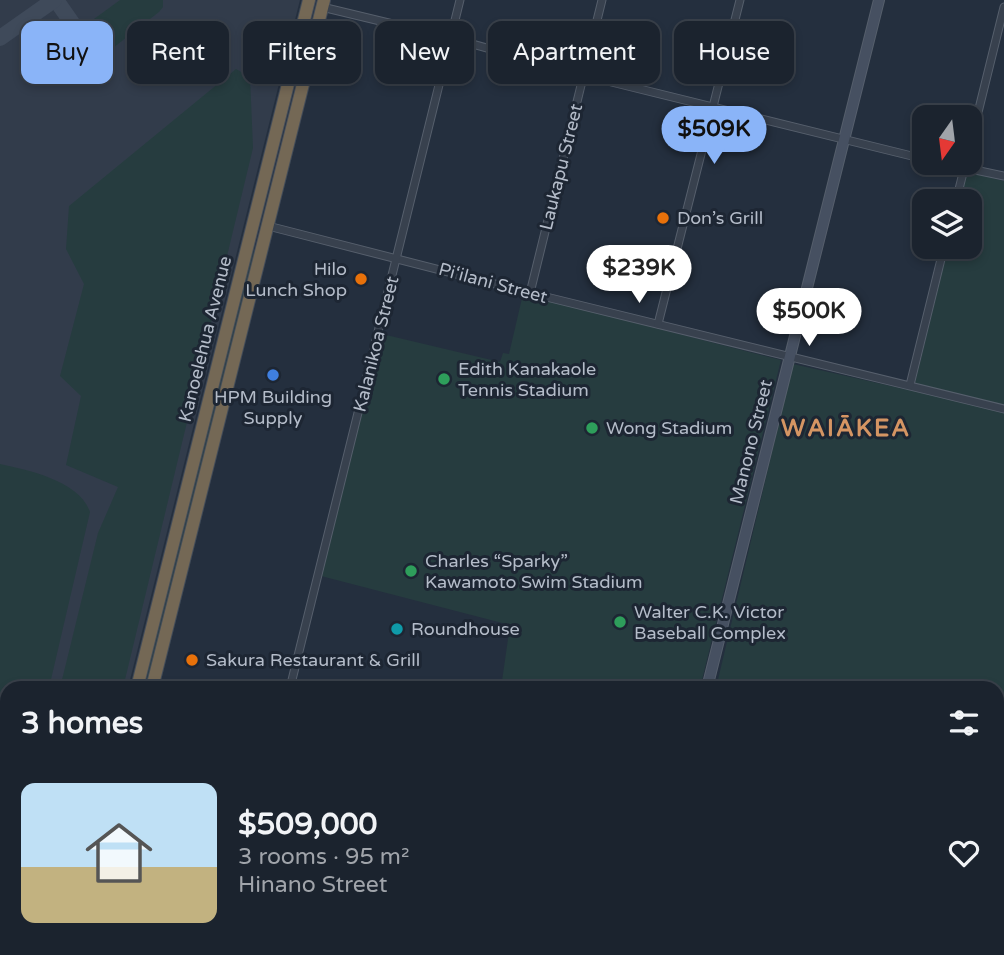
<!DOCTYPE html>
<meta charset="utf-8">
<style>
body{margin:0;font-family:"Varela Round",sans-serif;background:#242b36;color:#f1f3f6;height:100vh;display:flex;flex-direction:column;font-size:26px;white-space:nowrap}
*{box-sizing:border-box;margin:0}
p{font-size:23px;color:#a0a4aa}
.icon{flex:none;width:38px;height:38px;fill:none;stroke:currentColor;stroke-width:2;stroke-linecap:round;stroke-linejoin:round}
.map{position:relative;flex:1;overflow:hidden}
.panel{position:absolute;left:0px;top:681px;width:1004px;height:275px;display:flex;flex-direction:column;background:#1b232e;border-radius:21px 21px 0 0;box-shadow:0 4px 10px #0003,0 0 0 2px #39404a}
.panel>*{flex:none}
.hud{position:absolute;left:21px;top:21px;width:962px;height:63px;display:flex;gap:14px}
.needle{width:46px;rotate:194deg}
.controls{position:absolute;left:912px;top:105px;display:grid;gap:14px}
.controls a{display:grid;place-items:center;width:70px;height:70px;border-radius:14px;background:#1b232e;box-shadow:0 4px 10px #0003,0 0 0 2px #39404a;font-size:35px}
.price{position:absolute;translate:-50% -60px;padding:0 16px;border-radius:24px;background:#fff;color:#222;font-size:23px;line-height:46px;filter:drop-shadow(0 2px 4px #0008)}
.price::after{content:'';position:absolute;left:50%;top:42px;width:21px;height:16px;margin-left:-10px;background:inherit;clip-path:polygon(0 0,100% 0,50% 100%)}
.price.active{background:#8ab4f8;color:#111}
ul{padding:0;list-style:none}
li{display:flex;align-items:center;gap:21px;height:175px;padding:0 21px}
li+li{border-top:2px solid #39404a}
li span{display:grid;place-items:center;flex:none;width:196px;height:140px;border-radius:14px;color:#555}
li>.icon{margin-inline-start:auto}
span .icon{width:84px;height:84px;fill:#fffc;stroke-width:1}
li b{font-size:30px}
h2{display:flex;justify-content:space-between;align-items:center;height:84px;padding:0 21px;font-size:30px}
.chip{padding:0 24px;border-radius:14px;background:#1b232e;box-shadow:0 4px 10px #0003,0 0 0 2px #39404a;font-size:24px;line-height:63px}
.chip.active{background:#8ab4f8;color:#111}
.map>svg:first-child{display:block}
.airport{fill:#323c4b}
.green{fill:#263c3f}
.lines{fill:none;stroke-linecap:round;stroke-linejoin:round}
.taxiway{stroke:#3f4a5a;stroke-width:16}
.street-casing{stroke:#565f6c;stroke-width:9}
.secondary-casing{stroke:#565f6c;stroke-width:12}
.primary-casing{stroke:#414a57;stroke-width:12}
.highway-casing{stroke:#434c59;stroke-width:14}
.street{stroke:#38414e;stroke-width:7}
.secondary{stroke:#465061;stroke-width:10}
.primary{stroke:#56606e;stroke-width:10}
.highway{stroke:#746855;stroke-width:12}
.food-dot{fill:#e8710a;stroke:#1d2633;stroke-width:2.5}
.shop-dot{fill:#3f7fe0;stroke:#1d2633;stroke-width:2.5}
.leisure-dot{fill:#2e9e5b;stroke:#1d2633;stroke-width:2.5}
.culture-dot{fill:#0f9aa8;stroke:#1d2633;stroke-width:2.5}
.labels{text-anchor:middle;stroke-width:6;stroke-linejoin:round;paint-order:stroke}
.street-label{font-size:18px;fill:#b4bcc9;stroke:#1d2633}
.poi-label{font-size:18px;fill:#b4bcc9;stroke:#1d2633;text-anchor:start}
.district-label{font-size:24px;font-weight:bold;letter-spacing:2px;fill:#d59563;stroke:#1d2633}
</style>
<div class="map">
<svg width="1004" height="955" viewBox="0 0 1004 955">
<rect width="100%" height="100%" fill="#242f3e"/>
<polygon class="airport" points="0,0 300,0 128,688 7,688 7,787 0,786"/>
<g class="green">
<polygon points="120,0 163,0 163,7 159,12 104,55 99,56 83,27"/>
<polygon points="236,69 250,77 253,148 123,688 60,688 98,533 118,487 66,465 81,396 60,376 84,284 66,249 69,206"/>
<polygon points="971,173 1004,181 1004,955 934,955 898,949 998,948 998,688 716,688 793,364 913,391 948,247 970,247 970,201 958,201 963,180"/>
<polygon points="255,248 148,688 145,688 155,636 238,302 248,265"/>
<polygon points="523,294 781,360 700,688 501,688 510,625 321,576 382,334 500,362 503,353 509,354"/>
<path d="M0 464C28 470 80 481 90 512L49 688H7V744L0 747Z"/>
<polygon points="35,948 562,948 585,955 24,955"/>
</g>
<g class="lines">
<g class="taxiway">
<polyline points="56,0 93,53"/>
<polyline points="0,38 54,0"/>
</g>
<defs>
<g id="street">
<polyline points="322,7 451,38 583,75 924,159"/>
<polyline points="970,145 1004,7"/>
<polyline points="942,163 1004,176"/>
<polyline points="956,201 965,165"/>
<polyline points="268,226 530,293 1004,409"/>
<polyline points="530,293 602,0"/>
<polyline points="658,324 740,0"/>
<polyline points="910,385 944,247"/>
<polyline points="290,688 460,0"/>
<polyline points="0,792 7,790"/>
</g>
<g id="secondary">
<polyline points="707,688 879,0"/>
<polyline points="0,828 7,826"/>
<polyline points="0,948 7,944"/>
<polyline points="15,955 26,948"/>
</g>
<g id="primary">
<polyline points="613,948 645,955"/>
<polyline points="683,948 721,955"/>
</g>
<g id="highway">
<polyline points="137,688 309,0"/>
<polyline points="152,688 324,0"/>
</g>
</defs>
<use href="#street" class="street-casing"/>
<use href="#secondary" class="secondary-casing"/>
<use href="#primary" class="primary-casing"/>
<use href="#highway" class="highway-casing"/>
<use href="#street" class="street"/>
<use href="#secondary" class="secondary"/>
<use href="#primary" class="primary"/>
<use href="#highway" class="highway"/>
</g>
<g class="food-dot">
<circle cx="663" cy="218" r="7"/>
<circle cx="361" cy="279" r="7"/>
<circle cx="192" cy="660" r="7"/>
</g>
<circle class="shop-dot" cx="273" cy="375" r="7"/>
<g class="leisure-dot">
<circle cx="444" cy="379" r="7"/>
<circle cx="592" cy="428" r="7"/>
<circle cx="411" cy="571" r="7"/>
<circle cx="620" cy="622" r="7"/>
</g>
<circle class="culture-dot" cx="397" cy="629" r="7"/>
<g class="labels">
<g class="street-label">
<text transform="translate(561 167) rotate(-76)" y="6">Laukapu Street</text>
<text transform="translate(493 283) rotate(15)" y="6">Pi‘ilani Street</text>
<text transform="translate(205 339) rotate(-76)" y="6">Kanoelehua Avenue</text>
<text transform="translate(376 344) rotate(-76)" y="6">Kalanikoa Street</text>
<text transform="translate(751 442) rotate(-76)" y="6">Manono Street</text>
</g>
<g class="poi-label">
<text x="677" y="224">Don’s Grill</text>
<text x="347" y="275" text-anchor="end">Hilo<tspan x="347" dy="21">Lunch Shop</tspan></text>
<text x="458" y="375">Edith Kanakaole<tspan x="458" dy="21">Tennis Stadium</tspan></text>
<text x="273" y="403" text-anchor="middle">HPM Building<tspan x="273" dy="21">Supply</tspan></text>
<text x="606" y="434">Wong Stadium</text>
<text x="425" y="567">Charles “Sparky”<tspan x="425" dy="21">Kawamoto Swim Stadium</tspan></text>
<text x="634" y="618">Walter C.K. Victor<tspan x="634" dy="21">Baseball Complex</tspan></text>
<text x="411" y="635">Roundhouse</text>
<text x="206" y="666">Sakura Restaurant &amp; Grill</text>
</g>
<g class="district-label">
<text x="846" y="436">WAIĀKEA</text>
</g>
</g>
</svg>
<div class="controls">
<a><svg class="needle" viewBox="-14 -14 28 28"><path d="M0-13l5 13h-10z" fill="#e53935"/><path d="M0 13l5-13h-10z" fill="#a0a4aa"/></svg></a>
<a><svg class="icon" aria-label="layers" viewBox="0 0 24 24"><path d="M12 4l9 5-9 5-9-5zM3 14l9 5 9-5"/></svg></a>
</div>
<b class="price active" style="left:714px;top:166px">$509K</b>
<b class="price" style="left:639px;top:305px">$239K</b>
<b class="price" style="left:809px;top:348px">$500K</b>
<div class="hud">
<a class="chip active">Buy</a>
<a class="chip">Rent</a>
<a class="chip">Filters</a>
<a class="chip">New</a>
<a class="chip">Apartment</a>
<a class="chip">House</a>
</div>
<section class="panel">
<h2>3 homes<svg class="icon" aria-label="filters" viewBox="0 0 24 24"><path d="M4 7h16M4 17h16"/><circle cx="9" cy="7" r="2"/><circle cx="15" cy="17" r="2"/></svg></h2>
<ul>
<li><span style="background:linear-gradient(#bfe0f5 60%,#c2b280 0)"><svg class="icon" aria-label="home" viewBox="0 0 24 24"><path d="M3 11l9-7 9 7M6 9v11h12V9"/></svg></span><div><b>$509,000</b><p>3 rooms · 95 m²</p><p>Hinano Street</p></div><svg class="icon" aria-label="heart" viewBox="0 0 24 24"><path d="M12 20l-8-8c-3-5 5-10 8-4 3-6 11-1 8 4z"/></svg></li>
</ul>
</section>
</div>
